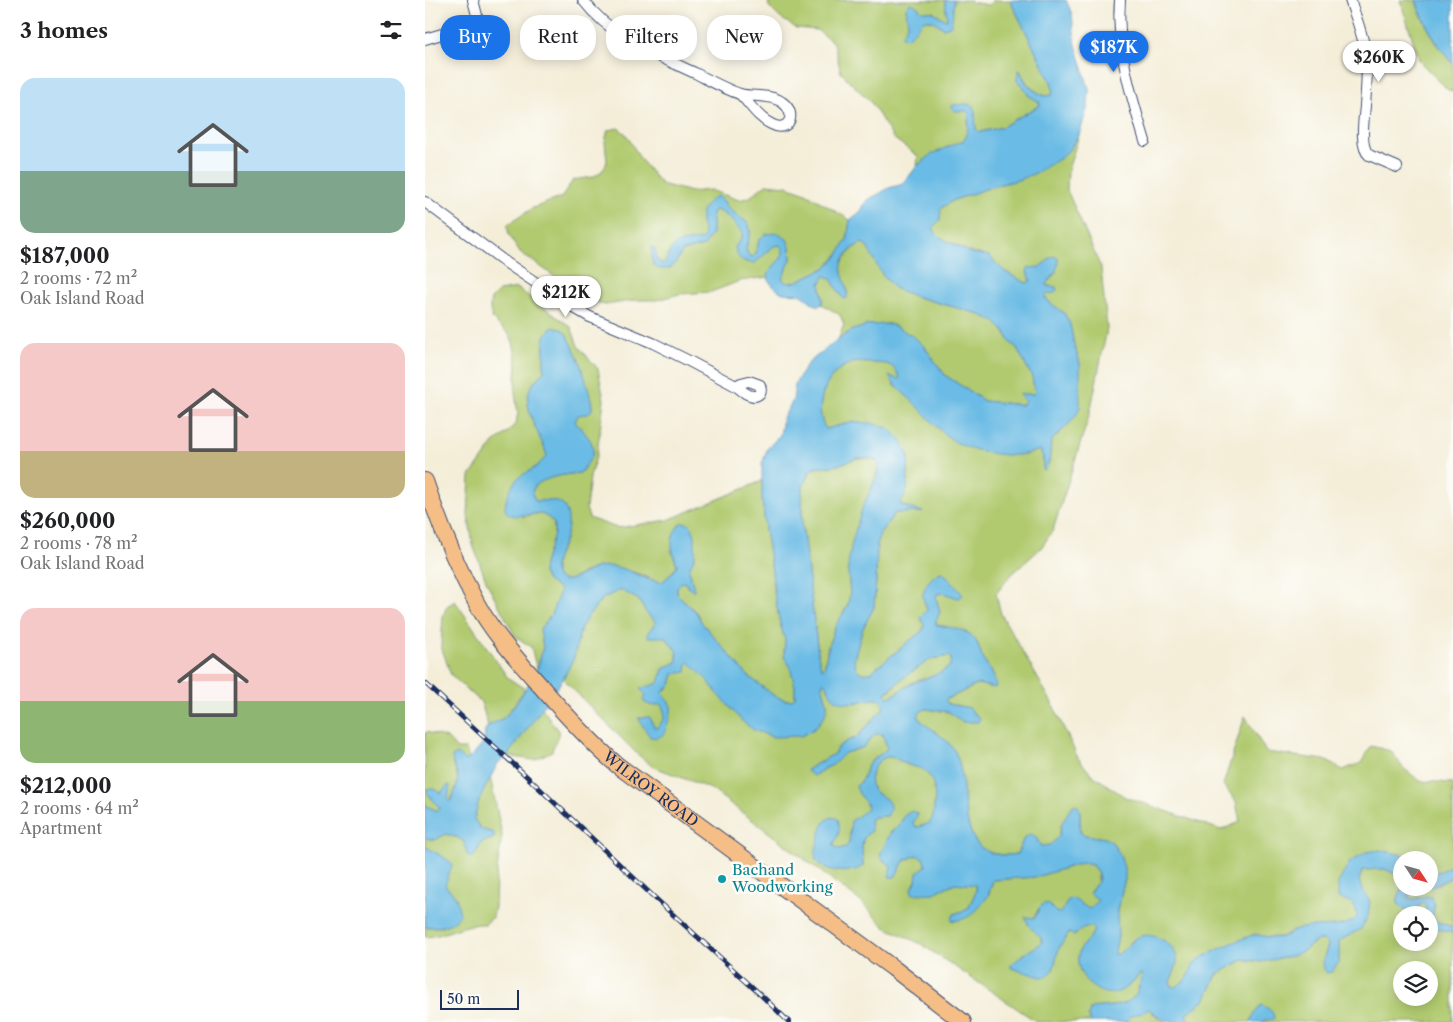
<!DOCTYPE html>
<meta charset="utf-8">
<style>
body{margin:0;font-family:"Libre Caslon Text",serif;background:#f6f6f6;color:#202124;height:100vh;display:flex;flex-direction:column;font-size:19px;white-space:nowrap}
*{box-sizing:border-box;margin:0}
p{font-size:16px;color:#757577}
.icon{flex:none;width:28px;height:28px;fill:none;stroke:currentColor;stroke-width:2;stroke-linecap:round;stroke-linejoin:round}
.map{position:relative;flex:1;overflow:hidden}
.drawer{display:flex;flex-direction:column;background:#fff;width:425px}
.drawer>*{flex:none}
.hud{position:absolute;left:15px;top:15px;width:475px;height:45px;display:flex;gap:10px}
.needle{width:32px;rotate:126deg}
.fabs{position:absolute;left:968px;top:851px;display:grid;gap:10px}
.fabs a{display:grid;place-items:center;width:45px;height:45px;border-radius:50%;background:#fff;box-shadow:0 2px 12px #0003;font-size:25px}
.scale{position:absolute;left:15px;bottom:12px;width:79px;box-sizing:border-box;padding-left:5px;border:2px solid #1b2f5e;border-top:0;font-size:14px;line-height:18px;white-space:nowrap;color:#1b2f5e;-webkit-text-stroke:4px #fdfcf7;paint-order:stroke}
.price{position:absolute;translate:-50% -42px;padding:0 11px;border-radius:18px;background:#fff;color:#222;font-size:16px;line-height:32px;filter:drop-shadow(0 1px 2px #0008)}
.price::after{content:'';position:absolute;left:50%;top:30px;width:15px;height:11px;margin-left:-8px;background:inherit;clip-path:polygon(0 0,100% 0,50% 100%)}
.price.on{background:#1a73e8;color:#fff}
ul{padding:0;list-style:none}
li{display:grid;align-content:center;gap:10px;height:265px;padding:0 20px}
li span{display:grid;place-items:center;height:155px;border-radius:15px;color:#555}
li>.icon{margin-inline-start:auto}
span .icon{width:90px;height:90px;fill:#fffc;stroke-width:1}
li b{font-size:21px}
h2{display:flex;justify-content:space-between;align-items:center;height:60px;padding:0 20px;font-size:21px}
.tag{padding:0 18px;border-radius:20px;background:#fff;box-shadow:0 2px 12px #0003;font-size:18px;line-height:45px}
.tag.on{background:#1a73e8;color:#fff}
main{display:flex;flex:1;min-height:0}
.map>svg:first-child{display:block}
.green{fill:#b1ca70;stroke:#667c67;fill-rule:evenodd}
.water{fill:#6abbe5;stroke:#4275a2;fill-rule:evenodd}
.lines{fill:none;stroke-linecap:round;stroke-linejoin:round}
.street-casing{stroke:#3c4c70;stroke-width:12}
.primary-casing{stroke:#3c4c70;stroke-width:18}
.street{stroke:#fff;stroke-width:10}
.primary{stroke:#f6be87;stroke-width:16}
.rail-casing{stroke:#1b2f5e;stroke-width:5}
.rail{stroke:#fdfcf7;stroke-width:3;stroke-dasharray:9;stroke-linecap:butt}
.culture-dot{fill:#0f9aa8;stroke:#fdfcf7;stroke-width:2}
.labels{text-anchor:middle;stroke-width:5;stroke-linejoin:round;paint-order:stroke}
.street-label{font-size:15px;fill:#1b2f5e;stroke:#fdfcf7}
.culture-label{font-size:15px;fill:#0d838f;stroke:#fdfcf7;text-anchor:start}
</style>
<main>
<section class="drawer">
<h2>3 homes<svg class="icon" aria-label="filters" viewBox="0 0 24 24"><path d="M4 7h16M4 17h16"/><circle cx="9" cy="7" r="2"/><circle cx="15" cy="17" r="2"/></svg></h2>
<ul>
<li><span style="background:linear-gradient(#bfe0f5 60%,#7fa58c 0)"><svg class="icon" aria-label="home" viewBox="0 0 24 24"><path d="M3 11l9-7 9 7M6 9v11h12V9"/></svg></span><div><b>$187,000</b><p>2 rooms · 72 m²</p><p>Oak Island Road</p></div></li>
<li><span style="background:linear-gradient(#f6c9c9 70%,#c2b280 0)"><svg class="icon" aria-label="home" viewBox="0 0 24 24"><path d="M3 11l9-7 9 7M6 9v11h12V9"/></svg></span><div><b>$260,000</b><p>2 rooms · 78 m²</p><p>Oak Island Road</p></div></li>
<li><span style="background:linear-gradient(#f6c9c9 60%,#8fb573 0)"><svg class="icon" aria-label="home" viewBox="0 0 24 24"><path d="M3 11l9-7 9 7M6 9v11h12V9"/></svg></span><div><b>$212,000</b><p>2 rooms · 64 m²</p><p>Apartment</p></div></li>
</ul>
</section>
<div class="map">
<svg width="1028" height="1022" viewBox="0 0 1028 1022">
<rect width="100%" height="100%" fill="#fdfcf7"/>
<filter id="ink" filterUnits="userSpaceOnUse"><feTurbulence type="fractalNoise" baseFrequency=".02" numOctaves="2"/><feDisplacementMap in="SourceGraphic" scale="10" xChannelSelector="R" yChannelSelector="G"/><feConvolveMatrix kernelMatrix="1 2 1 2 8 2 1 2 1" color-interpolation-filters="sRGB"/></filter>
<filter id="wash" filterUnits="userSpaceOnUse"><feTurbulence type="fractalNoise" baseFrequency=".0096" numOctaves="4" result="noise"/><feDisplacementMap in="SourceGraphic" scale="20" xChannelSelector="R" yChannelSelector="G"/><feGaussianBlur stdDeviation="1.12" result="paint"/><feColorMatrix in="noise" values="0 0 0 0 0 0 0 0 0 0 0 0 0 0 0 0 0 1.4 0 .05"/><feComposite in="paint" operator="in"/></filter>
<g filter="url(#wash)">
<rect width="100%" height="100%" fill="#f4eed9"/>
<g class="green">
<path d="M343 0H520L522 19H519L509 12 497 11 489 4 481 8 484 24 478 33 484 36C497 21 500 13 518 28L525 26 529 0H546V2L563 5 569 0H585L626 82 628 89 627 95 620 96C606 89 602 85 595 70L592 81 598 86 603 95 614 102 615 105 577 127 555 132 551 130 550 111H542L544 113 542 135 539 140 507 154 492 166 493 156 468 138 446 102 416 73 409 43 392 30 371 28 354 17 344 7Z"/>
<polygon points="975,0 991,0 994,11 1011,43 1028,64 1028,91 1023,90 995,62"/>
<path d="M193 128 201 134 216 160 236 184 266 192 285 190 314 200 325 197 341 184 362 186 381 193 425 220 422 240 410 259 400 268 370 282 362 283 357 279 366 259 365 247 334 240 331 254 328 257 324 256 321 249 325 233 324 224 305 210 296 198 276 221 280 233 278 239C265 243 258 238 247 250 242 254 243 260 238 264L232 261 230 249 228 265H248L258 251 279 246 287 233V213L289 210C301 211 310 225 318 233L317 237 310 247 330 263 349 246 355 245 359 249C359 261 345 266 344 277L315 281 286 292 254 294 233 300H212L180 305 160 298 95 252 84 235 82 225 108 208 137 197 148 180 168 177 177 171 182 162 180 141 183 130Z"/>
<path d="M654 135 643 170 642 190 676 268 682 329 665 413 628 530 616 548 584 577 571 594 576 614 627 703 653 758 666 774 700 797 796 830 815 822 811 802 798 785 820 716 841 752 900 760 918 770 936 763 946 746 966 751 978 768 995 781 1028 783V863C1022 869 1012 874 1004 872V860H989L978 855 941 852 926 902 931 909 932 917 928 922 919 925 867 931 856 937H840L830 934 800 946 769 964 762 979 751 987 747 986 745 982 752 964 709 939 700 949 692 955 689 954 693 937 692 910 700 879 680 838 660 835 655 832V810L637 823 634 836 625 845 616 847 610 836 599 838 592 854C525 863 547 792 531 754 524 739 507 730 495 720L493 716 496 711 501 709 524 712 537 722 555 718 549 714 545 708 523 704 520 700 554 684 566 688 569 675 558 659 552 642 531 629 511 625V621L515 612 511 597 512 594 518 593 533 598 520 574 498 596 502 610 498 630 445 673C434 675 430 670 429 659L438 628 449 607 451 580 452 545 455 533 470 513 496 512 481 507 475 504 482 490 484 458 482 451 475 439 464 428 427 422 401 429C387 409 401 372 424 364 430 361 440 363 447 363 463 363 466 362 475 377L474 379 468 384 489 402 599 455 615 450 618 457V469L624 462 626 441 645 423 655 363 649 345 645 324 639 313 624 302 620 297 621 294 630 287 622 286 621 284 631 273 628 256 615 267 602 272 606 281 601 283 579 271 564 256 546 253 516 238 509 232 508 227 515 220V209L529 200 572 185 593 180 644 150Z"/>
<path d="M435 243H438L492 297 551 313 569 321 580 332 585 342 592 348 607 377 610 394 595 395 600 402 597 405 559 401 520 375 499 346 472 327 464 324 443 325 414 338 419 324 415 315 397 304 398 299 395 284 400 275 406 279 417 297 423 292C413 266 413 262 435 243Z"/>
<path d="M92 288 146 327 153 346 173 369 179 400 172 453 165 477 161 508 164 518 192 528 243 520 337 481V501L339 514 340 530 347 571 349 592 355 624 360 639 359 656 365 667 370 686V697L367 700H359L348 695 322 675 277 623 271 612 252 594V587L257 582 260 583 267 591 269 590 264 569 270 556 246 550 252 565 246 574 237 582C226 581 218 575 208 572 201 569 183 567 174 567 163 567 132 595 130 570 128 558 141 545 141 534 142 528 133 508 131 501H111C94 479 143 474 155 473L164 439 150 422 153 415 163 414 167 405 162 385 153 358 141 333 119 340V371C115 376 108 382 105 389 96 408 117 437 122 456L111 467 91 480 98 517C114 513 116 511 129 523V534L119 564 118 573 122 581 135 589V592L126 615 115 629 118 647 112 670 106 647 90 636 62 583 48 545 43 515 45 476 69 443 85 430 91 423 93 413 90 393 92 362 88 342 83 333 67 319 65 309 66 299 74 291Z"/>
<polygon points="431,458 447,459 452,461 454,464 450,480 439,505 423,569 425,594 423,605 410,628 403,645 399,669 397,669 394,661 377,524 377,489 385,472 389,468 413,465"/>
<path d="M196 590 214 600 222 614 230 621V624L223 632 240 637 252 651V662L238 669 236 704 240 712 239 719 232 728 229 727 232 738 245 704 238 696V692L246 685 249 674 264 662 283 681 293 694 402 703 397 685 398 682 402 684 407 696 430 703 446 698 454 699 459 705 458 709 431 738 422 741 413 747 409 754 381 770 389 776 400 768 408 765 420 753 439 747 447 737 451 734H457L463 748C458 754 451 756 446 761 439 769 437 782 433 792 447 809 444 810 426 821L424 843 422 847 414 849 408 845 392 860C403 873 423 867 438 866L437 846 439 837 445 820 449 817 462 816V800C455 796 449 793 446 785 443 774 453 756 465 757 471 757 477 763 483 765 488 767 493 767 498 769 509 776 511 792 509 804 508 822 508 824 491 827L480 815 473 827 466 832 457 859 466 866 470 877 479 861 492 855 498 858 501 866 493 873 491 881 486 890 509 893 530 883 551 885V891L543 909 529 914 530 921 564 894 568 880 611 877 657 863 667 865 673 873 672 902 664 910 643 901 636 913 631 912 624 905 614 908 604 926 616 938 617 943 599 954 628 970 634 948 643 934 645 933 649 936C655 930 659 925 667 927L669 930C665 940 655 945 653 956 652 966 655 970 660 978 670 992 686 995 701 988 706 985 711 978 715 974L717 975C715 981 714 989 711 994 702 1008 680 1006 666 1008L663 1016 666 1022H612L496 944 460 927 435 901 286 789 227 766 211 753 138 679 149 657 156 627 163 616 178 598Z"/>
<polygon points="30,601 83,678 100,689 80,717 63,726 56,702 26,675 16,646 18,616 22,606"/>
<path d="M524 656 526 658 525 666C519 671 513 675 505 677 501 678 497 678 493 680 482 684 473 695 462 697L461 694 478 678 506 659Z"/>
<polygon points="117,708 134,732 127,751 109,760 82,756"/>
<path d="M2 732 22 738 32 749H41L44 759 27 763C36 781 33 783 26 800L24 801 22 799 25 786H22L16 793 6 788 3 794 15 808 14 810H10L0 805V733Z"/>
<path d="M65 776 77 835 71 877 70 907 68 917 60 924C38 923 21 936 0 937V927H18L31 897 20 885 23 860 1 847 0 839 2 838 10 840 21 834 34 838 40 843 42 855H50L56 843 69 838V833L56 829 49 819 54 800Z"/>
<path d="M960 869 976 877V888H979C974 892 973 897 973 904L991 910 996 904H999L1001 908 1000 915H976V942H1004V925L1028 933V1022H838L839 1020 828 1016 826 1022H767L761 1017 762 1013 780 1000 792 975 819 959 836 962 878 951 893 940H898L903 945 898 961H914V941L936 929 945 902C937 889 930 885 938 870ZM976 970H1004V998H976Z"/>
<polygon points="1028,877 1028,927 1013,922 1008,918 1009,905 1002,896 988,899 983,897 984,893 1013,884"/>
<path d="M724 1009 730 1015 741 1022H702L704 1017C711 1013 717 1013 724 1009Z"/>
</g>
<g class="water">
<path d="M520 0H529L527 20 525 26 518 28C494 8 498 29 481 38L477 36 478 33 483 24 481 8 485 3 489 4 497 11 509 12 519 19H522Z"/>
<path d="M585 0H641L647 14 650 41 664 89 663 106 654 135 644 150 636 158 611 173 593 180 572 185 529 200 516 208 515 220 508 227 510 232 516 238 546 253 564 256 579 271 601 283 606 281 602 272 603 268 615 267 628 256 633 258C634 270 628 276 621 284L622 286 631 287 632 290 629 293 622 294 620 297 624 302 639 313 645 324 649 345 655 363V407L652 414 645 423 626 441C625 451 626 463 619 471L618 469V457L615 450C610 452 605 453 600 454 581 458 546 451 529 441 514 432 503 416 490 404 481 394 470 388 464 376L474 379 475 377C466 362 463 364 447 363 440 363 430 361 424 364 401 372 387 409 401 429L427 422 445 423 464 428 475 439 482 451 484 458 482 490 475 504 481 507 498 512 470 513 455 533 452 545 451 580 449 607 438 628 429 659C430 670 434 675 445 673L498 630 499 625 495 617 502 610C501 606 499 602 498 598 497 587 507 575 516 572L520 574 538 595 533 598 518 593 512 594 511 597 515 612 511 621V625C524 627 544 629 551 641 555 647 555 654 559 660 564 669 569 675 571 685L570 688 553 684 520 700 523 704 545 708 549 714 555 718 553 722H537L524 712 501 709 496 711 493 716 495 720C507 730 524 739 531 754 547 792 526 864 592 854L599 838 606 834 610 836 616 846 625 845 634 836 637 823 645 809 648 805H652L655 810V832L660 835 680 838 687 842 695 855 700 871V879L692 910 693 937 689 954 692 955C695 952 699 950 701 948 705 944 708 939 713 937 728 930 754 945 752 963 751 969 747 976 745 982L747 986 751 987C755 984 760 981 763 977 766 971 767 964 773 960 780 955 821 936 829 935 837 934 847 940 856 937 863 936 868 930 877 928 893 925 921 930 932 917 931 902 925 902 913 898V883L925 862 941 852 955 850 978 855 989 860H976V877L960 869 938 870 934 879 936 887 945 902 943 916 936 929 914 941V961L907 972 902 973 899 969 898 961 903 945 898 940H893L878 951 867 956 836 962 819 959 792 974 780 1000 762 1013 761 1017 767 1022C747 1022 739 1022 724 1009 723 1009 718 1013 717 1013 710 1015 705 1013 702 1022H666L663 1016 666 1008C680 1006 702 1008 711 994 714 989 715 981 717 975L715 974C708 982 701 990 690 993 671 997 651 975 653 957 654 945 665 940 669 930L667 927C659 925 655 930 649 936L645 933 643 934 634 948 628 970 622 977H616L586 968V965L599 954 617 943 616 938 604 926 600 917 610 918 614 908 619 903 624 905 631 912 636 913 643 900 647 898 664 909 672 902V899L664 893 674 880 673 873 667 865 657 863 611 877 568 880C566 885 565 891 563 896 555 908 542 923 526 920L529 914 543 909 551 891 550 885 530 883 509 893 488 894 486 890 491 881 492 872 501 866 498 858 491 855 479 861 470 877H464L466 866 457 859 455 854 466 832 473 827 480 815 487 811 493 814 488 823 491 827C506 824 507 823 509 808 511 795 510 777 498 770 494 767 488 767 484 765 478 763 472 758 466 757 454 755 443 773 446 784 448 794 455 794 461 799 464 802 465 806 466 809L462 816 449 817 445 820 446 831 439 837 437 846 438 866C432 871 419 872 411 871 404 869 395 867 391 860 389 854 392 847 393 841 396 831 399 812 413 819 416 829 414 836 408 845L414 849 421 847 424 843 426 821C454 803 437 806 431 786 441 779 438 770 446 762 451 756 458 754 462 748L458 734H451L447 737 439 747 420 753 408 765 400 768 388 776 381 770 409 754 413 747 422 741 431 738 458 709 459 705 454 699C440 698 419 710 407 696 403 691 404 686 398 682L397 685 402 703V709L399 717 389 729 376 736 348 737 329 730 319 723 293 694 283 681 264 662 262 664 261 672 249 674 246 685 238 692C239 698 244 701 246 706 248 714 241 726 239 734L232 738 225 737 213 718 225 717 229 727 232 728C240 718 242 716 236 704L227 706 220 703 218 700 221 695 215 689 234 683 238 669 252 662V651L240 637H223V632L230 624V621L222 614 214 600 196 590 178 598 163 616 156 627 149 657 138 679 100 732 82 756 73 763 54 800 49 819 56 829 69 833V838L56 843 50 855 46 858 42 855 40 843 34 838 21 834 10 840 2 838 0 839V805L10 810H14L15 808 3 794 2 789 6 788 16 793 22 786 25 785 23 799 24 801 26 800C29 792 35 782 32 773 30 766 27 764 27 757L32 754 39 760 44 759 59 742 60 730 63 726 80 717 93 701 112 670 118 647 115 629 126 615 135 592 134 589 122 581 118 573 119 564 129 534V523C125 519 121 515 116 514 107 511 74 526 81 501 83 495 87 484 91 480 96 474 105 472 111 467 115 464 118 459 122 456 117 437 96 408 105 389 108 382 115 376 119 371V340L122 332 128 327C131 328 134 328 136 329 148 335 168 397 167 410L163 414 153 415 150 422C157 430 173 444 167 456 164 462 159 468 155 473 144 474 94 479 111 501 117 501 124 500 130 501 145 504 144 522 142 533 139 544 121 572 135 579 145 585 163 569 174 567 199 562 214 580 237 582L246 574 252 565C246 549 243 537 256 523H263L267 527 270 536V556L264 569 269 590 267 591 260 583 257 582 252 587V594L271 612 277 623 322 675 348 695 360 700H367L370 697V686L365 667 359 656 360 639 355 624 349 592 347 571 340 530 339 514 337 501V464L342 449 355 435 358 418 368 400 370 384 382 364 414 338 428 330 443 325 464 324 472 327 489 337 499 346 520 375 559 401 597 405 600 402 595 394H610L607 377 592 348 585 342 580 332 569 321 551 313 492 297 469 288 458 276 442 247 438 243C433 244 428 248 424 252 407 270 425 280 422 298L420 299 417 297 406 279 400 275 395 284 398 299 397 304 394 306C386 304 381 296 374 294 369 293 363 294 358 293 354 292 351 288 348 286 330 269 369 260 355 245L349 246 330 263C317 263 312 259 310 247L317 237V233C310 225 301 211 289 210L287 213V233L279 246 258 251C255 255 252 261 249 265 245 269 242 269 237 269 224 268 227 256 227 246L230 249 232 261 238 264C244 259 243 251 249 246 256 239 269 242 278 239 280 232 278 230 276 223 274 211 282 201 292 196L296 198 305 210 324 224 325 233 321 249 324 256 328 257 331 254 334 240 340 234 352 233 362 239 365 247 366 259 357 279 362 283 370 282 400 268 410 259 422 240 425 220 436 211 441 201 464 188 478 184 492 166 507 154 539 140 542 135 544 113 542 111H531L527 108V105L542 104 548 106 550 111 551 130 556 132 577 127 615 105 614 102 603 95 598 86 592 81 593 69C597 73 598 79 602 84 607 90 613 93 620 96L627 95 628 89 626 82ZM431 458C436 458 449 456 453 462 457 470 440 500 437 509 431 528 424 549 423 569 423 581 427 592 423 604 420 612 414 619 410 627 404 641 402 654 399 668L397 669 394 661 377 524V489L384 472 389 468 413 465ZM524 656 526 658 525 666C511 678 494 678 479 688 473 692 469 696 462 697L461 693 478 678 506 659Z"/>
<path d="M991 0H1028V64C1012 45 999 24 991 0Z"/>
<path d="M0 846 23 860 27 865 20 885 31 897 35 914C28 927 14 927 0 927Z"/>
<path d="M1028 863V877L1004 887V872C1012 874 1022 869 1028 863Z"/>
<path d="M979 888H1002L984 893 983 897 988 899 1002 896 1006 897 1009 905 1008 918 1013 922 1028 927V933L1004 926V915H1000L1001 908 999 904H996L991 910 986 914C973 908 968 899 979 888Z"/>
<path d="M836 1005C842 1008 849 1010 849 1019L839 1020 838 1022H826L828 1016Z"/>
</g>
</g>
<g filter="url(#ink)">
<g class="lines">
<defs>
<g id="street">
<path d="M158 0C186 37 229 54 270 73 284 80 300 89 315 94"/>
<path d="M695 0C691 48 706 95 720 141"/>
<path d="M925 0C931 18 939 37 941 56 943 73 941 90 940 106 939 118 934 147 944 155L972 167"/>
<polyline points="0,39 54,23 48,0"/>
<path d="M315 94C328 97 346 94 357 102 373 113 364 134 346 124 333 118 325 104 315 94Z"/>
<polyline points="0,202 83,264 144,305 165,317 228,343 262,360 311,386"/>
<path d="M324 381 335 385C338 394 331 399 322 394 318 392 314 388 311 386L316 383Z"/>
</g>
<g id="primary">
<path id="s1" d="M0 481C14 523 31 565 52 604 68 633 91 658 113 683 138 712 163 740 192 765L468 968 538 1022"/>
</g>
</defs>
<use href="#street" class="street-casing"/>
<use href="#primary" class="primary-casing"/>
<use href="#street" class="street"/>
<use href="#primary" class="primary"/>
<defs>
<polyline id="rail" points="0,683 95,770 231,899 336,995 364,1022"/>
</defs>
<use href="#rail" class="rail-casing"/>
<use href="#rail" class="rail"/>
</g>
</g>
<circle class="culture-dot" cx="297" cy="879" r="5"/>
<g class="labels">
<g class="street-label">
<text dy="5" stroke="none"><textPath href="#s1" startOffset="389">WILROY ROAD</textPath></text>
</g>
<g class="culture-label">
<text x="307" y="875">Bachand<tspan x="307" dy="17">Woodworking</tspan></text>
</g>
</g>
</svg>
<div class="fabs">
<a><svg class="needle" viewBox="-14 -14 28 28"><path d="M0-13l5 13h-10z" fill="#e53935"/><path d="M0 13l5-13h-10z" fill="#757577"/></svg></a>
<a><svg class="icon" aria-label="locate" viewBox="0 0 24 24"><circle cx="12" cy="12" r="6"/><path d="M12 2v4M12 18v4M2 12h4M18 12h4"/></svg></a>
<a><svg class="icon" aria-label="layers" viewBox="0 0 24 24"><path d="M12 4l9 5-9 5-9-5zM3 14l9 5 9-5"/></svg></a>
</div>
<div class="scale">50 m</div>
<b class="price on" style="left:689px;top:73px">$187K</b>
<b class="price" style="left:954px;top:83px">$260K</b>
<b class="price" style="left:141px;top:318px">$212K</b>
<div class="hud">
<a class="tag on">Buy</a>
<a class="tag">Rent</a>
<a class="tag">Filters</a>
<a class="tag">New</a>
</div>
</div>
</main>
